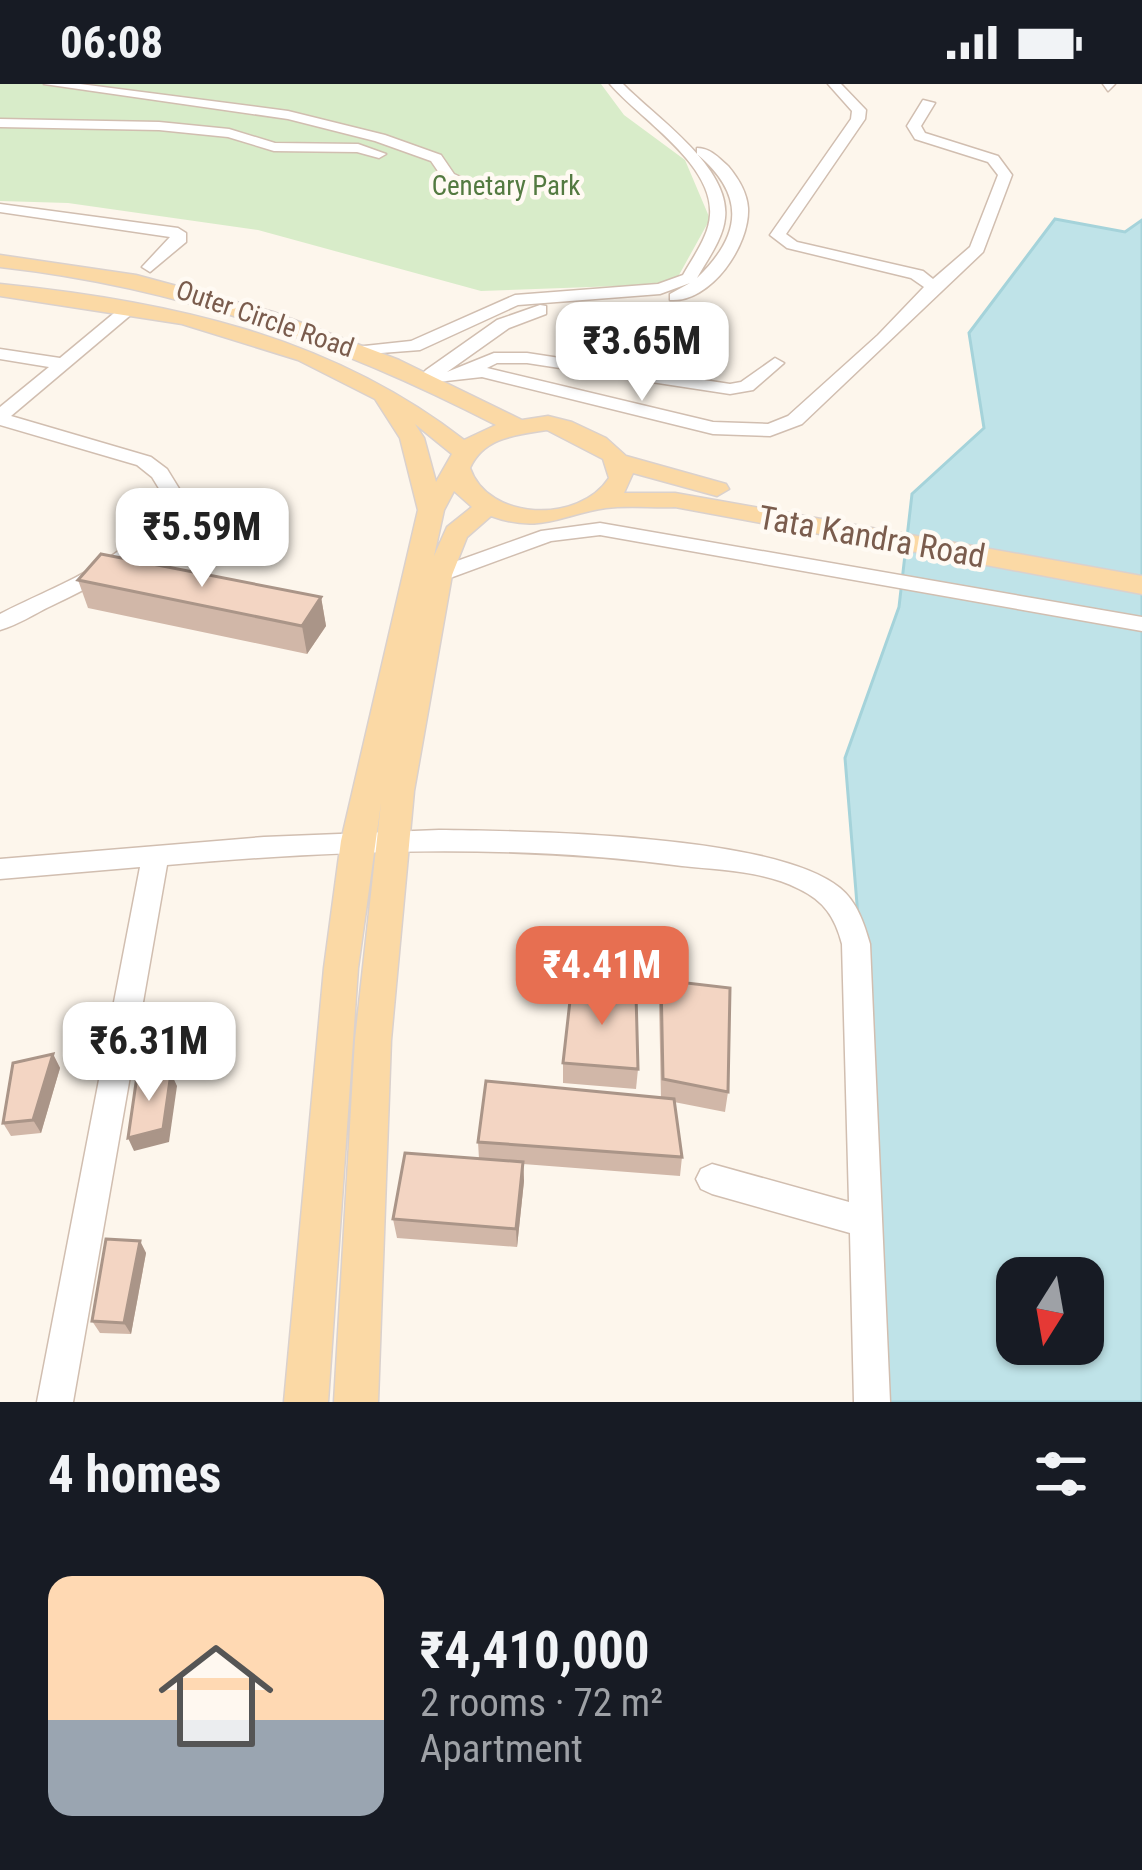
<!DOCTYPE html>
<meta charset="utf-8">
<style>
body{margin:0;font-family:"Roboto Condensed",sans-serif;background:#242831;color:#f1f3f6;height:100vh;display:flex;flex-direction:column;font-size:45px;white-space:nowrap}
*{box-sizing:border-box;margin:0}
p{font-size:39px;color:#9ea1a6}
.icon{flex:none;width:66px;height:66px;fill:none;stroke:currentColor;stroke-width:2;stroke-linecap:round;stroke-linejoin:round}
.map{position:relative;height:1318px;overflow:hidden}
.details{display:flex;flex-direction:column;background:#171b24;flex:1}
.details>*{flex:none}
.needle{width:78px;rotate:191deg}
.fabs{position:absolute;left:996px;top:1173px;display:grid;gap:24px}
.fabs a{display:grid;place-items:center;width:108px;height:108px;border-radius:24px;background:#171b24;box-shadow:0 3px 9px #0004;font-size:60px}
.price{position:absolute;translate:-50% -102px;padding:0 27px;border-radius:24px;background:#fff;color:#222;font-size:39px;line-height:78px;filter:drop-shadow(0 3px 6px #0008)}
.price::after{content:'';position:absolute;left:50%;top:72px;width:36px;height:27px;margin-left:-18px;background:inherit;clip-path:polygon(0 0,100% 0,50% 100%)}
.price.active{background:#e76f51;color:#fff}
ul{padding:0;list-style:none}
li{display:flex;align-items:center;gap:36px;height:300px;padding:0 48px}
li+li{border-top:3px solid #363941}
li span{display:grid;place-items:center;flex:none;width:336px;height:240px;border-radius:24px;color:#555}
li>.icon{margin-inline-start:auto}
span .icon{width:144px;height:144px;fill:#fffc;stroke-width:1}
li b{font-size:51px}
h2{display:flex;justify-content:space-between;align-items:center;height:144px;padding:0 48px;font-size:51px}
.status{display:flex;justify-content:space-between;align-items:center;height:84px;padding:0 60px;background:#171b24;direction:ltr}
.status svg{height:33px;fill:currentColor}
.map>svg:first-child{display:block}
.green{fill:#d8ecc9}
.water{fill:#bfe3e8;stroke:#a5d3da;stroke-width:3;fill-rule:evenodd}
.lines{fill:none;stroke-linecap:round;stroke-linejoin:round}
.minor-casing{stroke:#d1beb0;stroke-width:3}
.major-casing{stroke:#dad1cd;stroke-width:3}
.minor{fill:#fff;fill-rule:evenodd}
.major{fill:#fbd9a5;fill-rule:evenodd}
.wall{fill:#d1b7a8}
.shaded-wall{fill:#aa9588}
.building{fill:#f3d5c3;stroke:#aa9588;stroke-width:3}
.labels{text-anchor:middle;stroke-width:9;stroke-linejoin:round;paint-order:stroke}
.far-park-label{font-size:27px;fill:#537a41;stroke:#fffaf3}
.far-street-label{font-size:27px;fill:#7a5c4d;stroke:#fffaf3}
.street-label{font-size:33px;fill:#7a5c4d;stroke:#fffaf3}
</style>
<div class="status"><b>06:08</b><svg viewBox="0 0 49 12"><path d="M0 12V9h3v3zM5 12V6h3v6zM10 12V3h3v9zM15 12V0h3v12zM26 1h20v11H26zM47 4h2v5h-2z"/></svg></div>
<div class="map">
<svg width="1142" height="1318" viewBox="0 0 1142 1318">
<rect width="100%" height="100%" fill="#fdf6ec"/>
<polygon class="green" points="0,0 601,0 624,31 685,76 710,135 674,200 481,207 258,146 68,119 0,117"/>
<path class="water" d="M1055 135 1125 148 1142 136V1318H881L861 869 845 674 899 523 912 410 984 344 969 249ZM1017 1194H1083V1260H1017Z"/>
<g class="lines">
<defs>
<g id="minor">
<polygon points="44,0 80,0 288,27 385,51 441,71 454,90 500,111 488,114 444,96 431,77 375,57 288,35"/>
<path d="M610 0H623C655 33 731 83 725 134 723 155 707 176 697 194 742 151 746 111 697 70V64C710 64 718 73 728 82 738 94 747 108 748 124 750 161 711 219 670 216V210L690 199 660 210 518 221 420 266 355 271V263L411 257 515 211 658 200 683 191C693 173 709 152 710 131 714 80 640 35 610 0Z"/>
<polygon points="828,0 841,0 866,26 865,35 786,150 797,158 923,187 933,195 970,163 998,91 988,78 915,55 907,42 923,16 935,19 921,42 925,49 998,72 1012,91 983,168 802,340 770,352 713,350 482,293 419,300 416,296 426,286 497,236 540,221 546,222 546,230 509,244 447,288 494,269 527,269 730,300 741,298 775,274 784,279 753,306 730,310 527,279 497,279 487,284 713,338 768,340 788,332 878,251 924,203 911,194 787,164 770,151 851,35 852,27"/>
<polygon points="1103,0 1115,0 1108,7"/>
<polygon points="0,35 159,38 229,45 275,59 358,60 386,70 379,74 357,68 274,67 228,53 159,46 0,43"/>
<polygon points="0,120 178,144 186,149 186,158 150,188 142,183 170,153 0,128"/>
<path d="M125 220 139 224 11 332 151 373 167 385 183 411C162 470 104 496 51 522 34 530 18 541 0 546V530C57 500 138 476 163 411L152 393 137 381 0 341V323L49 283 0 275V265L60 274Z"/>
<polygon points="600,439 1142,533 1142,547 600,451 551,457 439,498 428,491 432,486 541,447"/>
<path d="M439 746C527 747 775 750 840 804 857 818 864 839 870 860L890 1318H854L850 1149 712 1110 701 1105 696 1095 701 1085 712 1080 849 1118 842 860C835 833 824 817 799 805 764 787 720 786 682 782 510 759 339 766 167 781L73 1318H37L140 783 0 795V775L264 753Z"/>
</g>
<path id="major" d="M0 171 136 191 273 228 399 276 522 336 548 332 572 338 606 354 626 372 726 400 729 405 717 412 633 389 624 409H675L1142 492V510L675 423C653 424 628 421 606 424 560 431 540 450 491 432L467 453 452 491 414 707 391 956 378 1318H334L355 956 381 719 358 884 328 1318H284L324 884 341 757 418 426 400 354 375 315 298 276 182 240 0 212V200C167 217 329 251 464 356L496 341C337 259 178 203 0 183ZM415 340 452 370 436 398 424 354ZM547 346 603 375 609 394C579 440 488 437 470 384 484 353 516 351 547 346ZM454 407 472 423 447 443 434 472 444 426Z"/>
</defs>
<use href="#minor" class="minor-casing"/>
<use href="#major" class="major-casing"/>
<use href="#minor" class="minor"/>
<use href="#major" class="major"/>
</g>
<g class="wall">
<polygon points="78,496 321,513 326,542 307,570 88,524"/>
<polygon points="661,896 728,1008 725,1028 674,1018 682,1073 680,1092 523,1080 524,1097 517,1163 397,1154 393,1135 479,1075 478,1058 661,1014 659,917"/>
<polygon points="53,970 60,984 41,1049 11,1052 3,1039"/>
<polygon points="563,979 638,985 636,1005 563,999"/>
<polygon points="140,1157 146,1169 131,1250 100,1249 92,1237"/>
</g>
<g class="shaded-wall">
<polygon points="321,513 326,542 307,570 302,542"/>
<polygon points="53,970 60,984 41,1049 33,1036"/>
<polygon points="171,989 177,1002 169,1058 134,1067 128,1054"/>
<polygon points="523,1078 524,1097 517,1163 516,1145"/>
<polygon points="140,1157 146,1169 131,1250 124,1239"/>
</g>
<g class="building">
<polygon points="101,470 321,513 302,542 78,496"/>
<polygon points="661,896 730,904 728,1008 663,995"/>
<polygon points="572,899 636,910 638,985 563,979"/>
<polygon points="53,970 33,1036 3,1039 13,979"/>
<polygon points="171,989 163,1045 128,1054 137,992"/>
<polygon points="486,997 674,1015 682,1073 478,1058"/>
<polygon points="405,1069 523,1078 516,1145 393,1135"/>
<polygon points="106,1155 140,1157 124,1239 92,1237"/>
</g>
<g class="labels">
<g class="far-park-label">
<text x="506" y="111">Cenetary Park</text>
</g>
<g class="far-street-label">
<text transform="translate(265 235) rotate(19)" y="9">Outer Circle Road</text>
</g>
<g class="street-label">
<text transform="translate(872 452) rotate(10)" y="12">Tata Kandra Road</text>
</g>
</g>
</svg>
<div class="fabs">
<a><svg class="needle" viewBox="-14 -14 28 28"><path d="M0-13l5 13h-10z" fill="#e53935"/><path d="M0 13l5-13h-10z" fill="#9ea1a6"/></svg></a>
</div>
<b class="price" style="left:642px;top:320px">₹3.65M</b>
<b class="price" style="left:202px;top:506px">₹5.59M</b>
<b class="price active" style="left:602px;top:944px">₹4.41M</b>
<b class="price" style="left:149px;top:1020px">₹6.31M</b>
</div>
<section class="details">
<h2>4 homes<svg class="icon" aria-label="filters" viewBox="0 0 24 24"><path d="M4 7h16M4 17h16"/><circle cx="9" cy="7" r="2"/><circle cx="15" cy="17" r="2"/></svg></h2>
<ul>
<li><span style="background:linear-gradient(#ffd9b3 60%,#9aa5b1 0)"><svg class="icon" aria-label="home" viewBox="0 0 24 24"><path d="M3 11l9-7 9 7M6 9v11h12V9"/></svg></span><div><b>₹4,410,000</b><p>2 rooms · 72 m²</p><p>Apartment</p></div></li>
</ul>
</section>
